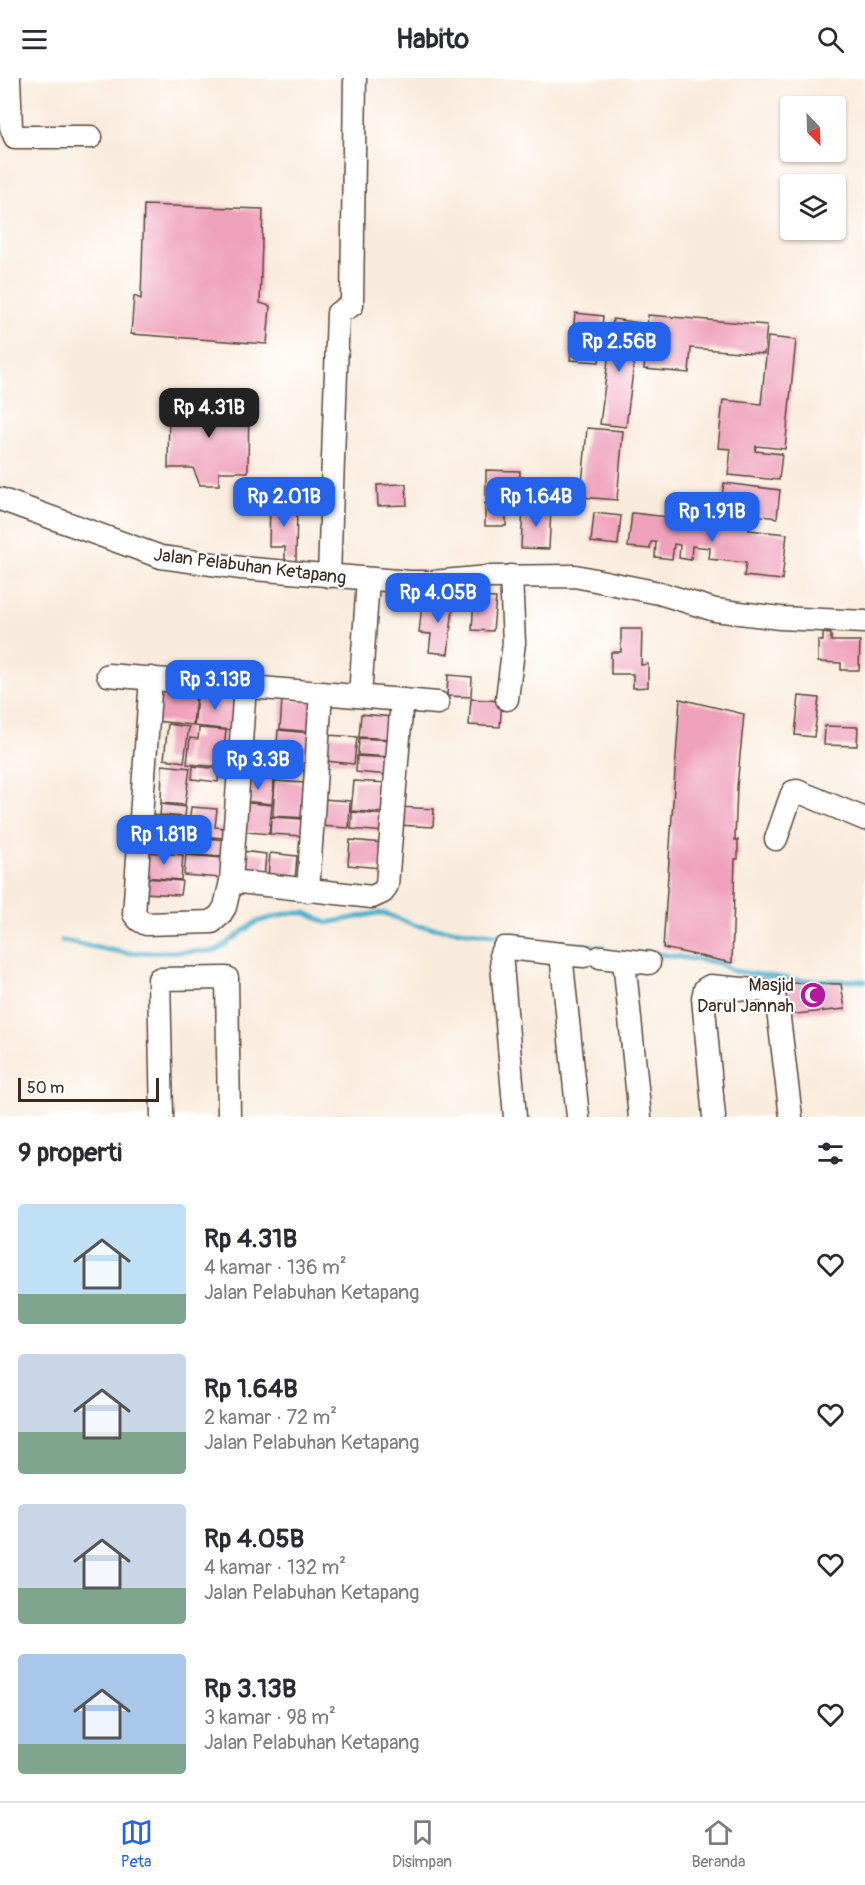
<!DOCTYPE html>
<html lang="id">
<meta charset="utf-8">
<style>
body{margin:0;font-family:Pangolin,sans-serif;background:#f2f2f3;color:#2b2b33;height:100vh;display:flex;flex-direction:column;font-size:22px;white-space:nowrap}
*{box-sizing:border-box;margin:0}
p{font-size:20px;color:#7c7c81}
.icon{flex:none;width:33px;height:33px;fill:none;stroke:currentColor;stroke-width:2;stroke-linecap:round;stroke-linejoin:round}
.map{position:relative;height:1039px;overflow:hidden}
.details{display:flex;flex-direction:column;background:#fff;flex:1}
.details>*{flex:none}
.needle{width:39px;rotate:157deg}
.fabs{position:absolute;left:780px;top:18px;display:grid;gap:12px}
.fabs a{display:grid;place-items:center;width:66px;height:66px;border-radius:6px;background:#fff;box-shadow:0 2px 4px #0004;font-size:30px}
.scale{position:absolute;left:18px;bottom:15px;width:141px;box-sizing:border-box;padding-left:6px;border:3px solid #3b2a1e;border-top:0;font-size:16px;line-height:21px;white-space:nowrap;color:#3b2a1e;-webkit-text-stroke:4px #fff;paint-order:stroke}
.price{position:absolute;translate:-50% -51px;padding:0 14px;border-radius:12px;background:#2563eb;color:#fff;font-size:20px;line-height:39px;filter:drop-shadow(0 2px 3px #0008)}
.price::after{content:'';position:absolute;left:50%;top:36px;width:18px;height:14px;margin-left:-9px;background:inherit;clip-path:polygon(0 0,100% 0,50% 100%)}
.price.active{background:#222;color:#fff}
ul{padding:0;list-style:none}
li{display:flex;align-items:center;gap:18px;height:150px;padding:0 18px}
li span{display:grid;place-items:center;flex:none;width:168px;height:120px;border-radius:6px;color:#555}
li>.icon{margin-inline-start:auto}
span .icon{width:72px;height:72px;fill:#fffc;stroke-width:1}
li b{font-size:26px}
h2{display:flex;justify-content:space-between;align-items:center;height:72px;padding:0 18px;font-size:26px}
header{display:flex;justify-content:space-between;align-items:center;height:78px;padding:0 18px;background:#fff;font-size:27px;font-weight:800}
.dock{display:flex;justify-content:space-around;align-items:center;height:84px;border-top:2px solid #e1e1e2;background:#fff;font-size:16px;color:#7c7c81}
.dock a{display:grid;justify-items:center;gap:3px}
.dock .active{color:#2563eb}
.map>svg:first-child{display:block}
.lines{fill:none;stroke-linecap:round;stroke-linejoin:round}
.stream{stroke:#4aafc9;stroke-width:5}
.building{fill:#efa1bb}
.street-casing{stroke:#58473a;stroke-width:25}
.street{stroke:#fff;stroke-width:22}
.labels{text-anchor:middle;stroke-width:4.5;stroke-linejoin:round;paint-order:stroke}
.street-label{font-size:18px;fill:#3b2a1e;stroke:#fff}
.poi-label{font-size:18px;fill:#3b2a1e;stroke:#fff;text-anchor:end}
</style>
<header><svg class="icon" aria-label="menu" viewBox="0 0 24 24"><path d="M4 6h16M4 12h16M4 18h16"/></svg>Habito<svg class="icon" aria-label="search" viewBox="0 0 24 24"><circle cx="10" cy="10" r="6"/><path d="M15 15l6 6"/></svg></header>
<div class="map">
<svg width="865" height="1039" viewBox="0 0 865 1039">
<rect width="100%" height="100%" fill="#fff"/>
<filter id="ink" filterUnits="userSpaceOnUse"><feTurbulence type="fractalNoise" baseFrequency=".0167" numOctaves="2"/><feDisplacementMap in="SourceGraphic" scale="12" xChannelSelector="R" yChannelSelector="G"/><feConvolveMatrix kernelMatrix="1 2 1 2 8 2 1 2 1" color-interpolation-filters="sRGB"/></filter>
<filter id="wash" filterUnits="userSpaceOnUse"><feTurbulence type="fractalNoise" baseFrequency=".008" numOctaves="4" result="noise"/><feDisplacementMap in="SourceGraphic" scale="24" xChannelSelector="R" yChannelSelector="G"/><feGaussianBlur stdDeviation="1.35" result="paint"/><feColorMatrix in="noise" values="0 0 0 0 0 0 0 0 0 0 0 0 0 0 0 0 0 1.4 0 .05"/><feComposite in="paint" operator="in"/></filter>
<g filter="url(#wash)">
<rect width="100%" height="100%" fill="#f9ebdb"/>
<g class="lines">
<g class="stream">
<polyline points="62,863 127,875 214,873 223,868 256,844 289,835 306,835 327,845 378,835 386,836 417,848 511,859"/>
<polyline points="580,867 603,869"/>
<polyline points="646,874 719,885 733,893 799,902 865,903"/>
</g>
</g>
<g id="blocks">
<g class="building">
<polygon points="144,127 263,131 260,225 270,228 267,266 131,256 134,218 141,221"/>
<polygon points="575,235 603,238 599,284 570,282"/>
<polygon points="648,237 767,247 764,276 691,270 689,295 644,291"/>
<polygon points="613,241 639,245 626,349 600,346"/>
<polygon points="768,259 796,262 785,371 756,368 755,373 782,376 779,402 728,397 731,371 718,370 723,322 761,326"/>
<polygon points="169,325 249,326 248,394 219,394 219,407 200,407 193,390 168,390"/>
<polygon points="587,350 623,353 617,422 581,419"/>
<polygon points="486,392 520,393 519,424 486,423"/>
<polygon points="724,405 780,412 777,440 720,432"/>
<polygon points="406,406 407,427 378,428 377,407"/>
<polygon points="270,423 297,424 296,483 285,483 285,469 269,469"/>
<rect x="485" y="425" width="21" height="23"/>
<polygon points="523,428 551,430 549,471 521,470"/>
<polygon points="594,435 621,438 618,467 591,464"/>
<polygon points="632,435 750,448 749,452 787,456 782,502 744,498 746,485 709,481 710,470 692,468 691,482 679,480 680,467 674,466 672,481 655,479 656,464 651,464 650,471 628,469"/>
<polygon points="442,517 454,519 448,576 429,574 431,556 419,555 422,526 441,528"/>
<polygon points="474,519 496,520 493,553 472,552"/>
<polygon points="621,551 642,551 641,587 648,586 648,609 633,610 633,596 611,596 611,574 621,574"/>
<polygon points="823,555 831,556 831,563 860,563 859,592 841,592 841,585 818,584 818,563 823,563"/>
<polygon points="448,597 472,599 471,619 447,618"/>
<polygon points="159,611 196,615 193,647 155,643"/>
<polygon points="198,613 236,617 233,652 194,648"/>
<polygon points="799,618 819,620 814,659 795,657"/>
<polygon points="282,621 315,624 312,654 280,651"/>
<polygon points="471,621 502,623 500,649 469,647"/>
<polygon points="680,621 744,636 737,709 735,762 738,762 738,781 735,781 732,885 663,870"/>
<polygon points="361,636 393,639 391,661 359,659"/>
<polygon points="168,646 189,649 184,684 164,681"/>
<polygon points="825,648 858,649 857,668 824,667"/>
<polygon points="199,650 226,652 224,672 232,673 231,690 187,686 190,660 198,661"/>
<polygon points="278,652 312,655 309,693 275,690"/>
<polygon points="327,657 357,659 354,686 325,683"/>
<polygon points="359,660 392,662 391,679 358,677"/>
<polygon points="255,664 276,666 274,690 253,688"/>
<polygon points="357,678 391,680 389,697 356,694"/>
<polygon points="162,687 190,690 185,727 161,725"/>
<polygon points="193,688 219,691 218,704 192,701"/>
<polygon points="244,699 274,702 272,726 241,723"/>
<polygon points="275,703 304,705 306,740 273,738"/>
<polygon points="354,703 388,705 386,735 351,733"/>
<polygon points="322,721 350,723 349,750 320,748"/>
<polygon points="238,724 272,727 269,756 238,753"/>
<polygon points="161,726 186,729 185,739 160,737"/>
<polygon points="191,729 217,731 215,749 225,750 224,760 188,757"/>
<polygon points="399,729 434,731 433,749 398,747"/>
<polygon points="352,734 386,737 385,754 351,751"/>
<polygon points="149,737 187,740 186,758 147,754"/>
<polygon points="271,739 305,741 303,758 270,756"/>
<polygon points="188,758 225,762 223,779 186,776"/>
<polygon points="350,762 383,765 381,790 348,787"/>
<polygon points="242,773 266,776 264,800 240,798"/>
<polygon points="146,774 183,777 181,802 144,799"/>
<polygon points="270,775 297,778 295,802 268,799"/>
<polygon points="186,777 223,780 221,800 184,797"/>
<polygon points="145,800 182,803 180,817 144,815"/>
<polygon points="745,900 782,905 841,906 845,931 786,937 785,928 739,921"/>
</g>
</g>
</g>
<g filter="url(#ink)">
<use href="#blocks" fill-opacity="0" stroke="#58473a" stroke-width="1.5"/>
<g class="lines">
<defs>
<g id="street">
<polyline points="9,0 11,49 15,59 91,59"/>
<polyline points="0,421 161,479 241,490 410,504 432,504 488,499 575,498 659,515 715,532 780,540 865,544"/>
<polyline points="329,498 338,235 352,227 355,0"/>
<polyline points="108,597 438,625"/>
<polyline points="151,600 134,836 139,842 146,846 212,844 220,837 225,829 231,803 372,819 383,814 387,807 402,622"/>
<polyline points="360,618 368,502"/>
<polyline points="507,621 514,565 511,498"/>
<polyline points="776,761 791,718 793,714 797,713 865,741"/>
<polyline points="231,803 245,608"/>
<polyline points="308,813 321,615"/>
<polyline points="600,879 649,885"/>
<polyline points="624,882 640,1039"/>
<polyline points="162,1039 159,901 227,900 229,1039"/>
<polyline points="515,1039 501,875 504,870 509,870 561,876"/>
<polyline points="578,1039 561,876 584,878"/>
<polyline points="714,1039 703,920 705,911 710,908 765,913 774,919 778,932 791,1039"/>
</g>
</defs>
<use href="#street" class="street-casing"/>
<use href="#street" class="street"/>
</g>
</g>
<defs>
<symbol id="mosque-disc" viewBox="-11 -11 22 22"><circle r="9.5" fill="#b5179e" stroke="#fff"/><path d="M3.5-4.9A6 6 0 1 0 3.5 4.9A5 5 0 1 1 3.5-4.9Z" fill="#fff"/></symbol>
</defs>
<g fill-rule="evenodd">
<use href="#mosque-disc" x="798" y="902" width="30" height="30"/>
</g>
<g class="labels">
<g class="street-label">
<text transform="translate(250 488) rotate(7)" y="6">Jalan Pelabuhan Ketapang</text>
</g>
<g class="poi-label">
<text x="794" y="913">Masjid<tspan x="794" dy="21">Darul Jannah</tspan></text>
</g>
</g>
</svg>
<div class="fabs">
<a><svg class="needle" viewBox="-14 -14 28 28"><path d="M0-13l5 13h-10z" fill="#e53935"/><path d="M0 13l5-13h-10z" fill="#7c7c81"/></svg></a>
<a><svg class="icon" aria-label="layers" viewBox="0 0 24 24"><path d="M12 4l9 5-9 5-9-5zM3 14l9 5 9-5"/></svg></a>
</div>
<div class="scale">50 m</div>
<b class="price" style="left:619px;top:295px">Rp 2.56B</b>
<b class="price active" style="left:209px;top:361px">Rp 4.31B</b>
<b class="price" style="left:284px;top:450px">Rp 2.01B</b>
<b class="price" style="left:536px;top:450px">Rp 1.64B</b>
<b class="price" style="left:712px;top:465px">Rp 1.91B</b>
<b class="price" style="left:438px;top:546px">Rp 4.05B</b>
<b class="price" style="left:215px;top:633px">Rp 3.13B</b>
<b class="price" style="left:258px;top:713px">Rp 3.3B</b>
<b class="price" style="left:164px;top:788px">Rp 1.81B</b>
</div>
<section class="details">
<h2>9 properti<svg class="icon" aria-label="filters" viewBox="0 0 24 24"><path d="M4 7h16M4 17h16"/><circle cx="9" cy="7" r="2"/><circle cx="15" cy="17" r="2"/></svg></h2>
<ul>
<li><span style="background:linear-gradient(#bfe0f5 75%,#7fa58c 0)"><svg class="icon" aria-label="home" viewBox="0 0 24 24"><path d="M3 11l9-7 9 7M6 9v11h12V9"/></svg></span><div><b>Rp 4.31B</b><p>4 kamar · 136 m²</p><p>Jalan Pelabuhan Ketapang</p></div><svg class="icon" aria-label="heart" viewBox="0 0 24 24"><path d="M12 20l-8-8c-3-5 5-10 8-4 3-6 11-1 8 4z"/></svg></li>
<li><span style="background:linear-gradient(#c9d6e8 65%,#7fa58c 0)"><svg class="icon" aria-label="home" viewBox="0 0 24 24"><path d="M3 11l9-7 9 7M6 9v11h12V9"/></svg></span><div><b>Rp 1.64B</b><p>2 kamar · 72 m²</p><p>Jalan Pelabuhan Ketapang</p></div><svg class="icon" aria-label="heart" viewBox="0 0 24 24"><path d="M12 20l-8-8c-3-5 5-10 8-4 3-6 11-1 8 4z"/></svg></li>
<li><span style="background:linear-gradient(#c9d6e8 70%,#7fa58c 0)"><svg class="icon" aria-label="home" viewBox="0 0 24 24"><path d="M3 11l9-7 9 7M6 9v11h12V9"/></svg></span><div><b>Rp 4.05B</b><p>4 kamar · 132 m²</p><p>Jalan Pelabuhan Ketapang</p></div><svg class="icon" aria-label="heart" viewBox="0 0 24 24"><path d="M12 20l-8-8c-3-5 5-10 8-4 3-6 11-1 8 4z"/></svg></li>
<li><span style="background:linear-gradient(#a9c7e8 75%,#7fa58c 0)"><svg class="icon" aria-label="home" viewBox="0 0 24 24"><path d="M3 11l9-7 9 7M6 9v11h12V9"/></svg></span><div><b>Rp 3.13B</b><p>3 kamar · 98 m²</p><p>Jalan Pelabuhan Ketapang</p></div><svg class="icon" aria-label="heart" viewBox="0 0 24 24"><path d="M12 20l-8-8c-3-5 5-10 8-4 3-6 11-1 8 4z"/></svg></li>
</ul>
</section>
<nav class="dock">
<a class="active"><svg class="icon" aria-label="map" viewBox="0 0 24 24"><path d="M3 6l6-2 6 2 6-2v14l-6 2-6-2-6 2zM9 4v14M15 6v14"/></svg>Peta</a>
<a><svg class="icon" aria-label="saved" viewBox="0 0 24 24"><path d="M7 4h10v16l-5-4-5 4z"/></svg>Disimpan</a>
<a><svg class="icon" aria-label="home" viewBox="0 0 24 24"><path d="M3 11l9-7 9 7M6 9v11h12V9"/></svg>Beranda</a>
</nav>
